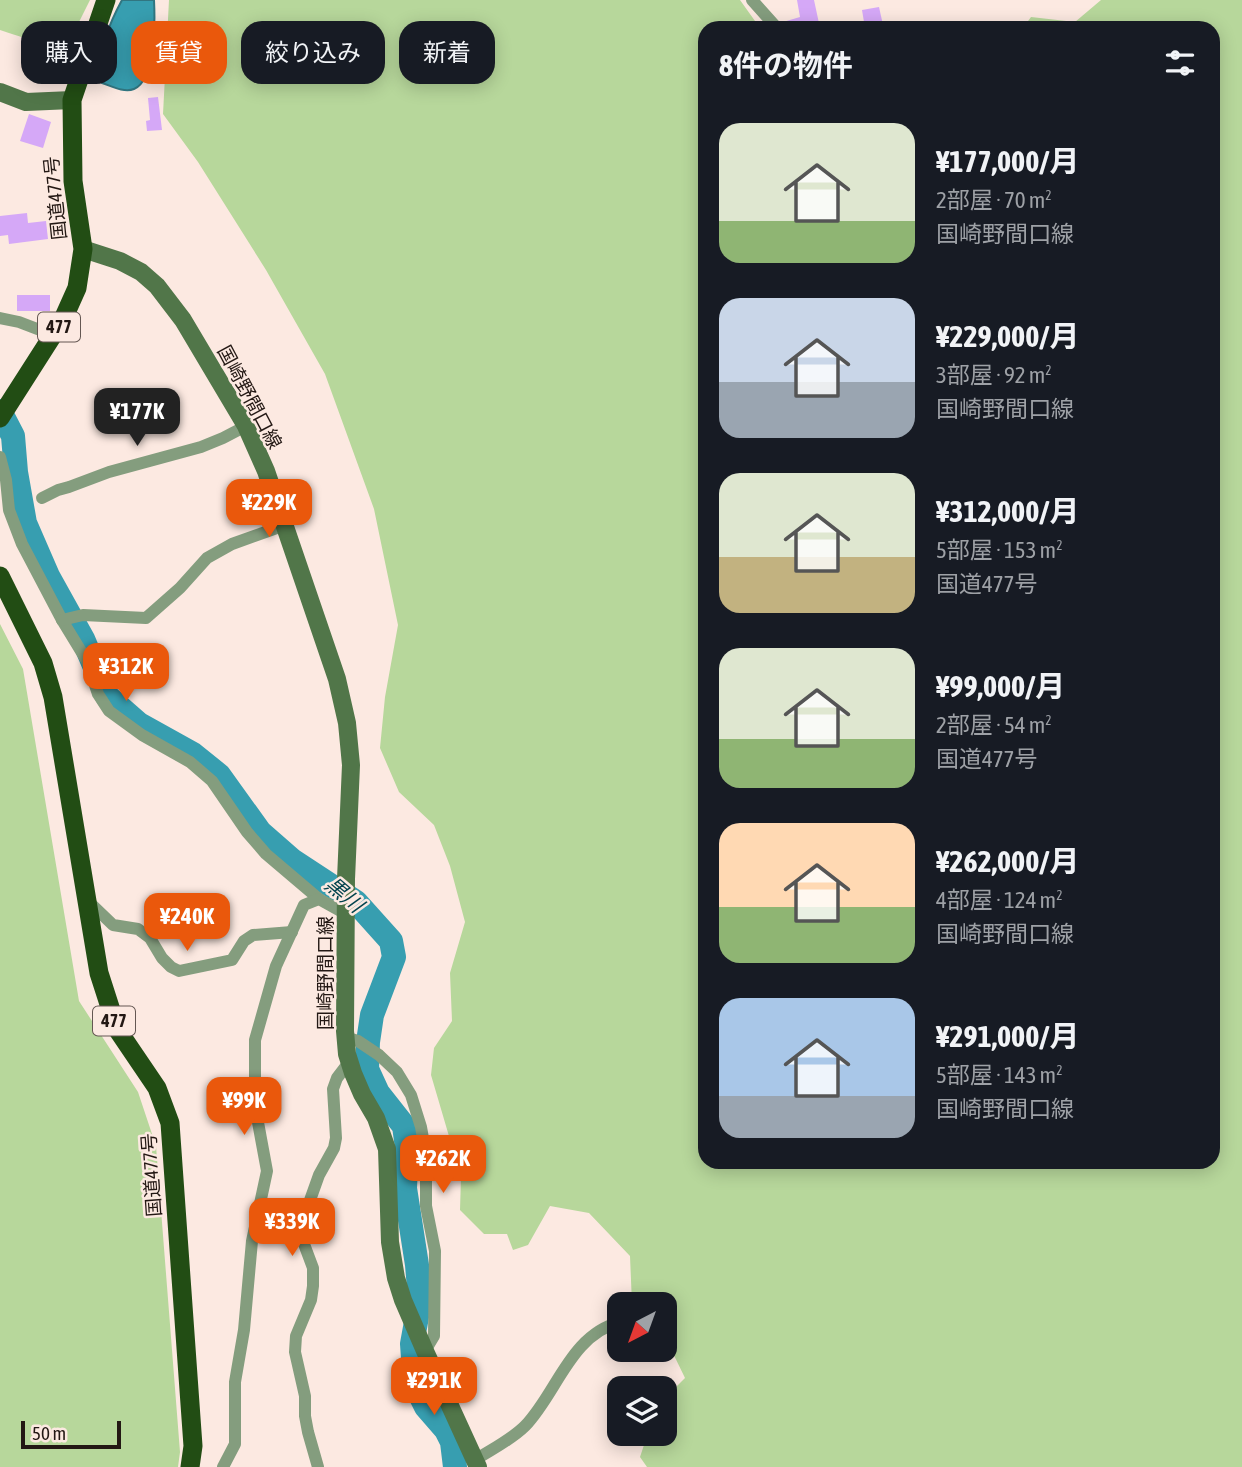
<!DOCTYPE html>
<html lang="ja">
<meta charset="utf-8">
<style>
body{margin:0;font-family:"Asap Condensed","Noto Sans JP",sans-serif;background:#20242c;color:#f1f3f6;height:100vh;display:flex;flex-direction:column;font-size:26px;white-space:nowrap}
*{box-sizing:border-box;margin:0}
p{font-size:23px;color:#9ea1a6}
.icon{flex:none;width:38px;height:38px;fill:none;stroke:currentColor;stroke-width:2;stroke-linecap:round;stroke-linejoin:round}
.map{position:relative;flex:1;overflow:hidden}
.details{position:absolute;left:698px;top:21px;width:522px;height:1148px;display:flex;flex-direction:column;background:#171b24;border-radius:21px;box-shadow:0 4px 18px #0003}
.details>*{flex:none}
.banner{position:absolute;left:21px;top:21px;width:572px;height:63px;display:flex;gap:14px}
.needle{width:46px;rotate:221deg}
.tools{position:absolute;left:607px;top:1292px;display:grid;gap:14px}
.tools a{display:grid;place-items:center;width:70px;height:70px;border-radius:14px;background:#171b24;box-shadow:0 4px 18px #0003;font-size:35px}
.scale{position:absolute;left:21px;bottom:18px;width:100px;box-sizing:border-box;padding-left:7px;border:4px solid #231814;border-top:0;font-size:19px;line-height:24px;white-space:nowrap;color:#231814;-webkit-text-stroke:5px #fce9e1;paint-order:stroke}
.price{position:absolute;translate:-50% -60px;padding:0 16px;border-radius:14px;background:#ea580c;color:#fff;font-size:23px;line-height:46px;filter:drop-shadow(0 2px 4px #0008)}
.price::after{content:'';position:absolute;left:50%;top:42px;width:21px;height:16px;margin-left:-10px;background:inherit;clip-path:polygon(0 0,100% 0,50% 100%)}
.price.active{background:#222;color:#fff}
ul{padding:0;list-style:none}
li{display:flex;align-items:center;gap:21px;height:175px;padding:0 21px}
li span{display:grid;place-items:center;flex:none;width:196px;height:140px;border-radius:21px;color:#555}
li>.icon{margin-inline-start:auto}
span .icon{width:84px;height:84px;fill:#fffc;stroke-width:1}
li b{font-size:30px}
h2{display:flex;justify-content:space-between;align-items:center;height:84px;padding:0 21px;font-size:30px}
.tag{padding:0 24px;border-radius:21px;background:#171b24;box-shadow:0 4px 18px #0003;font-size:24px;line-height:63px}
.tag.active{background:#ea580c;color:#fff}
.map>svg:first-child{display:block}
.green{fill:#b7d79b}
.water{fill:#379eb0;stroke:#317681;stroke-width:2}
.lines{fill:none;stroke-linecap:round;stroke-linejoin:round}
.river{stroke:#379eb0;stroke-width:24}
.building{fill:#d5a8f7}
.minor{stroke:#849d7e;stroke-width:12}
.secondary{stroke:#517649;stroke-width:18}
.trunk{stroke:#224d14;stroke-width:19}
.labels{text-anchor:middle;stroke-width:5;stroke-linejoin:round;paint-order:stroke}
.shield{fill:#fce9e1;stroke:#645752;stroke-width:2}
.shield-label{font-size:18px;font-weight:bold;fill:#231814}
.street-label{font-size:19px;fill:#231814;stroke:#fce9e1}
.water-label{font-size:21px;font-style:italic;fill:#03434d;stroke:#fce9e1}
</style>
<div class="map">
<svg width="1242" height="1467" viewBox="0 0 1242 1467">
<rect width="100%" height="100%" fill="#fce9e1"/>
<g class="green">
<path d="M0 0H90L78 24 67 38C37 44 27 39 0 30Z"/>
<polygon points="169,0 740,0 760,28 705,28 705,1162 1213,1162 1213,28 1023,28 1031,17 1075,22 1101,0 1242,0 1242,1467 647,1467 640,1457 648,1433 665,1433 665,1398 685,1378 668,1343 665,1342 665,1304 632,1304 630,1256 589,1213 550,1206 528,1245 513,1250 507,1234 484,1234 460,1210 461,1177 431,1075 434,1048 452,1021 450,973 465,922 450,866 434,825 399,792 380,748 385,697 398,625 374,509 325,374 266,270 198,162 163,114"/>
<polygon points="0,624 23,669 79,1001 138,1092 156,1146 180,1452 178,1467 0,1467"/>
</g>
<path class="water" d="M122 0H154C155 20 156 80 134 89 124 93 111 86 102 83 95 56 109 24 122 0Z"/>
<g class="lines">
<polyline class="river" points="0,411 13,436 16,472 25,523 48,576 83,639 107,696 139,724 193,754 219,775 260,832 292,860 356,902 391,941 394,957 372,1015 368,1042 367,1069 378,1093 404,1126 407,1148 405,1188 417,1265 420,1300 412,1344 414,1372 418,1391 426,1407 446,1430 452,1442 455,1467"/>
</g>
<g class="building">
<polygon points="797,0 814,0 820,28 786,28 783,22 800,17"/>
<polygon points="879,7 883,25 865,28 862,10"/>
<polygon points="158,97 162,130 147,131 146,121 150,120 148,98"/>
<polygon points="29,114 51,122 43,148 20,141"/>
<polygon points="27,213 28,223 46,221 48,239 9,244 8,235 0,236 0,216"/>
<rect x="17" y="295" width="33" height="16"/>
</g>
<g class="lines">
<g class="minor">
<polyline points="752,0 777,28"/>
<polyline points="0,318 19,322 53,335"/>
<polyline points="0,457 6,480 9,510 22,544 62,620 87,661 98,694 109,711 142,735 190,762 212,781 247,832 266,854 319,899"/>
<polyline points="42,498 58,490 69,487 109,472 201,447 223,438 246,426"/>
<polyline points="62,620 83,615 146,618 180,588 207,558 232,544 285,525"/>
<polyline points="87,900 113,925 138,929 150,938 162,958 171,967 179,971 232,960 244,941 253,935 292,932"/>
<polyline points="345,1037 358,1041 379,1055 397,1072 411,1095 421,1127 426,1155 426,1206 435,1251 434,1336 425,1351"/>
<path d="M475 1460C492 1449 511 1440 525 1426 557 1393 570 1335 620 1322"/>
<polyline points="223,1467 235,1444 235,1382 244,1330 252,1241 267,1171 255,1106 255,1040 276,966 304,905 319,899 346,914"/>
<polyline points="318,1467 308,1432 305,1416 305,1396 295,1352 296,1336 311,1300 313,1286 313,1268 304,1244 302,1233 309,1203 319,1175 334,1148 336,1138 333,1089 337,1078 350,1061"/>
</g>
<g class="secondary">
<polyline points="0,92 26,102 72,100"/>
<polyline points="83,249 120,261 141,272 157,286 183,320 246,426 266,471 337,679 347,723 351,765 346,879 345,1031 347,1054 353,1073 362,1094 376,1118 387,1149 390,1242 396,1278 403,1300 425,1351 478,1467"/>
</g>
<g class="trunk">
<polyline points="0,418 53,335 60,326 77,288 83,249 73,181 72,100 106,0"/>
<polyline points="0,576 43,663 53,697 99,973 117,1029 157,1088 170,1123 193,1446 190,1467"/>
</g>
</g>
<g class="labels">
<g class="shield">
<rect x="38" y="312.5" width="42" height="29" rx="5"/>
<rect x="93" y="1006.5" width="42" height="29" rx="5"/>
</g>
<g class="shield-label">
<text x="59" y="333">477</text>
<text x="114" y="1027">477</text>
</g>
<g class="street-label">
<text transform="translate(55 198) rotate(-96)" y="7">国道477号</text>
<text transform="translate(250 397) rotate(62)" y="7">国崎野間口線</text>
<text transform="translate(325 973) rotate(-90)" y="7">国崎野間口線</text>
<text transform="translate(151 1175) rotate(-94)" y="7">国道477号</text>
</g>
<g class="water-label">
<text transform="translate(344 895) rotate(40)" y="7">黒川</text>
</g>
</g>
</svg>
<div class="tools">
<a><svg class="needle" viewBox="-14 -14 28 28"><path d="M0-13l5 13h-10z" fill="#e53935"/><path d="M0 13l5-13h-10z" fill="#9ea1a6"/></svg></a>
<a><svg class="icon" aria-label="layers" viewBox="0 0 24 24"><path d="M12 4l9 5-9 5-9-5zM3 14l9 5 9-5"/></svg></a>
</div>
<div class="scale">50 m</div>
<b class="price active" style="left:137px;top:448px">¥177K</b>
<b class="price" style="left:269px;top:539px">¥229K</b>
<b class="price" style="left:126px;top:703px">¥312K</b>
<b class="price" style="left:187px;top:953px">¥240K</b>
<b class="price" style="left:244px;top:1137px">¥99K</b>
<b class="price" style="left:443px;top:1195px">¥262K</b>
<b class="price" style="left:292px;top:1258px">¥339K</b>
<b class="price" style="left:434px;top:1417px">¥291K</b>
<div class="banner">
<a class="tag">購入</a>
<a class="tag active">賃貸</a>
<a class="tag">絞り込み</a>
<a class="tag">新着</a>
</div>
<section class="details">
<h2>8件の物件<svg class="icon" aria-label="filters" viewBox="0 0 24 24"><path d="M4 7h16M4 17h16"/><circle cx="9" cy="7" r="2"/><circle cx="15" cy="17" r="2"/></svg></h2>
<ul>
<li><span style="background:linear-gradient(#dfe7d0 70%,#8fb573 0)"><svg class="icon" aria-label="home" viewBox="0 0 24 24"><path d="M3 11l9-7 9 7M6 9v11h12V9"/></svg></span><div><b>¥177,000/月</b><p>2部屋 · 70 m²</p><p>国崎野間口線</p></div></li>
<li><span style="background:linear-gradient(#c9d6e8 60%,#9aa5b1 0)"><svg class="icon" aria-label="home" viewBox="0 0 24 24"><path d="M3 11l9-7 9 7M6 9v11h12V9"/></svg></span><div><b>¥229,000/月</b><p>3部屋 · 92 m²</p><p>国崎野間口線</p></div></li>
<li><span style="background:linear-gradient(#dfe7d0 60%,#c2b280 0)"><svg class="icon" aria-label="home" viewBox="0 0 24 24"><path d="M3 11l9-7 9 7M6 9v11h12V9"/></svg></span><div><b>¥312,000/月</b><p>5部屋 · 153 m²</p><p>国道477号</p></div></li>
<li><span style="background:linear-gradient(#dfe7d0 65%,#8fb573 0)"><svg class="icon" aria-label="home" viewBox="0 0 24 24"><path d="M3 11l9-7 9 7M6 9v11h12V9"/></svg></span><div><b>¥99,000/月</b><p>2部屋 · 54 m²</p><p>国道477号</p></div></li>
<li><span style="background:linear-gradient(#ffd9b3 60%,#8fb573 0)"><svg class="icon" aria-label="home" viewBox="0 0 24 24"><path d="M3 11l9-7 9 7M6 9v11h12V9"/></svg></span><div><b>¥262,000/月</b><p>4部屋 · 124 m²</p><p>国崎野間口線</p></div></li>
<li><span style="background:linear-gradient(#a9c7e8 70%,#9aa5b1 0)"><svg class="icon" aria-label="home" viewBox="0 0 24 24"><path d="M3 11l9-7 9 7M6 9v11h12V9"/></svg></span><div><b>¥291,000/月</b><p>5部屋 · 143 m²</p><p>国崎野間口線</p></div></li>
</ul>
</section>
</div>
